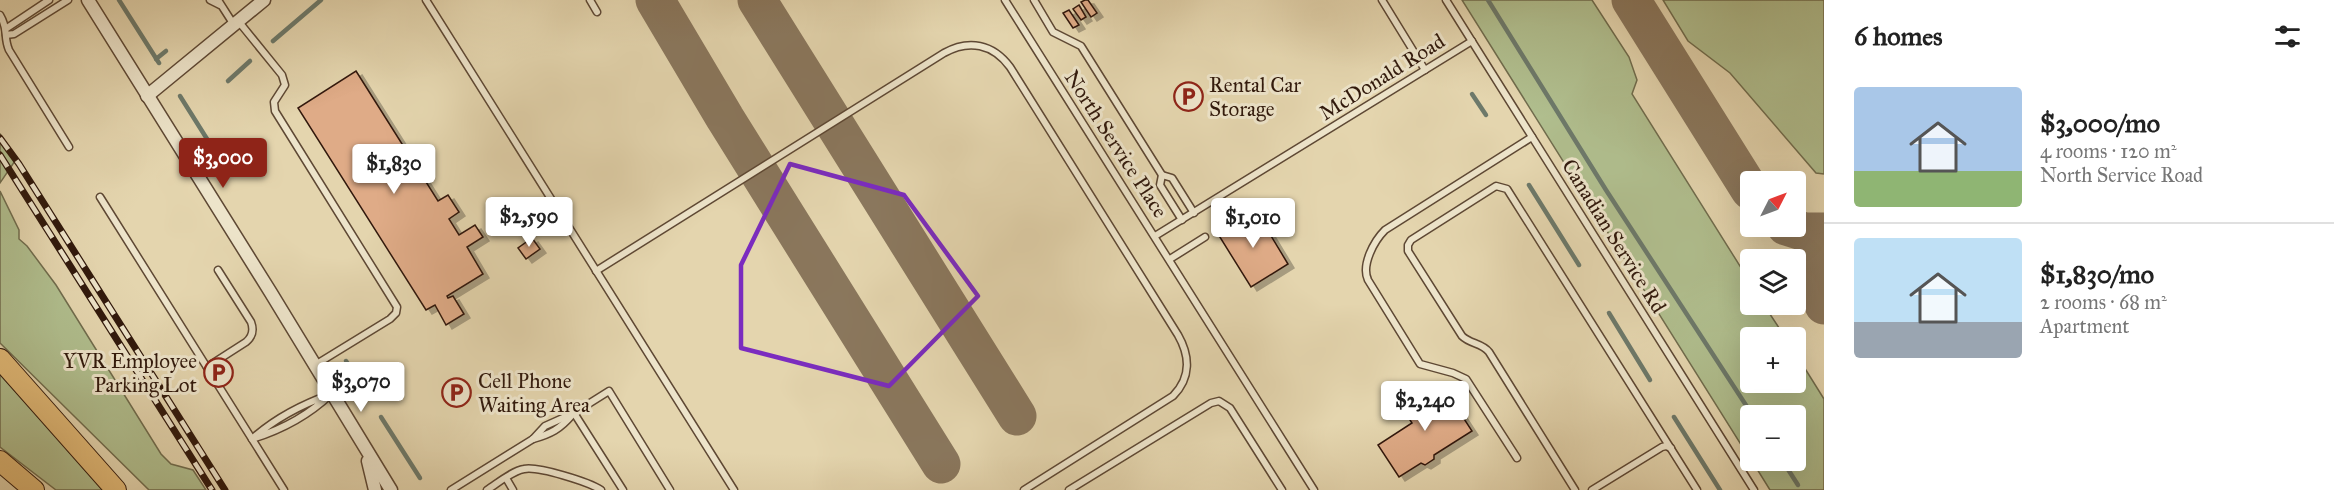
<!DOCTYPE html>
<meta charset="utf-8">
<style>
body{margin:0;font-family:"IM FELL Great Primer",serif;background:#f6f6f6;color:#222;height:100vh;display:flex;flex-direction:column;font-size:22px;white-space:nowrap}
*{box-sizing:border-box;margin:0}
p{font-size:20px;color:#767676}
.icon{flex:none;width:33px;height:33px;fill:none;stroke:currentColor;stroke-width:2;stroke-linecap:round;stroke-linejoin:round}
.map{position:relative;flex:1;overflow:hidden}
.details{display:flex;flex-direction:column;background:#fff;width:510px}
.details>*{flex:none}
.needle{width:39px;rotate:48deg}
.fabs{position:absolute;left:1740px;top:171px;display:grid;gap:12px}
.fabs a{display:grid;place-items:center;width:66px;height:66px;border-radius:6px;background:#fff;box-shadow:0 6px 24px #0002;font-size:30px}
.price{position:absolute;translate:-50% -51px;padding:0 14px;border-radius:6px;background:#fff;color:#222;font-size:20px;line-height:39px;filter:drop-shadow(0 2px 3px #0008)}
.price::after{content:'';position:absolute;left:50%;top:36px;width:18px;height:14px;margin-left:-9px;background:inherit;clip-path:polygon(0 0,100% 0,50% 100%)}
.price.active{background:#8f2418;color:#fff}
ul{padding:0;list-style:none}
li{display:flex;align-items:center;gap:18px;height:150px;padding:0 30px}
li+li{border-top:2px solid #e0e0e0}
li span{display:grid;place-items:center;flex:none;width:168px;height:120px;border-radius:6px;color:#555}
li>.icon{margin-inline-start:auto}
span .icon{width:72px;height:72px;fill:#fffc;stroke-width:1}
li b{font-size:26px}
h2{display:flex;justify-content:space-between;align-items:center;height:72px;padding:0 30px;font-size:26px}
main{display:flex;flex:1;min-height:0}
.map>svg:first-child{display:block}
.green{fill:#b0be8e;stroke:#706c4d;stroke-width:1.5}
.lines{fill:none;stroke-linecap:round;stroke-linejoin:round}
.stream{stroke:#6d796a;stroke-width:4.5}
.taxiway{stroke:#8a775d;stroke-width:39}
.building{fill:#dfab87;stroke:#31190c;stroke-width:1.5;filter:url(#shadow)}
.lane-casing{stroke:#5e4834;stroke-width:9}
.street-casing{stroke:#5e4834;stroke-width:15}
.primary-casing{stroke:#31190c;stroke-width:22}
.lane{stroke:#ede4ca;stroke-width:6}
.street{stroke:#ede4ca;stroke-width:12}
.primary{stroke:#e2ba77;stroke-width:20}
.rail-casing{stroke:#31190c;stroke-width:7}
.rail{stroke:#ede4ca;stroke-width:4.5;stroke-dasharray:14;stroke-linecap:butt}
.marked{fill:none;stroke:#7b2cbf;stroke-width:4.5;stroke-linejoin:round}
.labels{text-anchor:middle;stroke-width:6;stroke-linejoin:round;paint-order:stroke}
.street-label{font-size:21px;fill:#31190c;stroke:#ede4ca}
.poi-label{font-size:21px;fill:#31190c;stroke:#ede4ca;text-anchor:start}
</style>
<main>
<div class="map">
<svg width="1824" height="490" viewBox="0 0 1824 490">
<defs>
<filter id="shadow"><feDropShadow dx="6" dy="4" stdDeviation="0" flood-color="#0004"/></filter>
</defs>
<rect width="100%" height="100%" fill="#e4d5ae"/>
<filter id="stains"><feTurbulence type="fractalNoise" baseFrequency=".00333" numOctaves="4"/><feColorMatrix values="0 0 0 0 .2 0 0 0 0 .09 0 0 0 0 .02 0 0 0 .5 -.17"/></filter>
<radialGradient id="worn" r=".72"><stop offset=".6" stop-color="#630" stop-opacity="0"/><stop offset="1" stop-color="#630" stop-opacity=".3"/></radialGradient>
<g class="green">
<polygon points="1462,0 1592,0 1629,57 1637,80 1632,94 1750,282 1750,304 1764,305 1785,337 1750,338 1750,382 1796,382 1796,354 1824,399 1824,490 1770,490 1752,461 1796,460 1796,416 1750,416 1750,459"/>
<polygon points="1663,0 1824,0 1824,174 1816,173 1730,73 1688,41"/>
<polygon points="0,134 17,158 0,183"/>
<polygon points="0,191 19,230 19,239 27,246 56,285 161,454 171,464 193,470 206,490 149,490 0,343"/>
<polygon points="0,374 103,490 56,490 0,447"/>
</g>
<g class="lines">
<g class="stream">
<polyline points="119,0 159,63"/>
<polyline points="1488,0 1606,190 1753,416"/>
<polyline points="273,41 321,0"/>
<polyline points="156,59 166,51"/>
<polyline points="228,81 250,61"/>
<polyline points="1472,94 1486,115"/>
<polyline points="180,96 219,158"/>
<polyline points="1529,185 1579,265"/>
<polyline points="1609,313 1650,380"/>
<polyline points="346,361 361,384"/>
<polyline points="381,417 420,478"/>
<polyline points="1674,417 1720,490"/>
<polyline points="1782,460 1798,485"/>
</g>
<g class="taxiway">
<polyline points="655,0 725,118 941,464"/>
<polyline points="757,0 1017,416"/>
<polyline points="1631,0 1750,190"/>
<polyline points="1786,226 1805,232 1824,232"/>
<path d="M1824 252C1816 269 1816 289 1824 305"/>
</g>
</g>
<g class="building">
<polygon points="1085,0 1088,0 1097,13 1091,17 1081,2"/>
<polygon points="1079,5 1086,17 1081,20 1073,9"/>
<polygon points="1069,10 1079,25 1073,28 1063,13"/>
<polygon points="356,71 438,201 448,195 459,212 449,219 459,235 475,225 483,237 467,247 483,274 447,296 448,298 453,296 464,314 446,325 435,305 426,310 298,108"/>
<polygon points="1256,211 1288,264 1251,287 1218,234 1236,224 1234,220 1242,215 1244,219"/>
<polygon points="532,238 540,249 526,259 518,248"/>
<polygon points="1442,385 1472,431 1434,455 1434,459 1425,465 1421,463 1399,477 1378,445 1412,423 1403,409"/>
</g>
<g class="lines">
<defs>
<g id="lane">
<polyline points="210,0 220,5"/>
<polyline points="218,0 234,25"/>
<polyline points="426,0 734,490"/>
<polyline points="590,0 597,12"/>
<polyline points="1005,0 1314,490"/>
<polyline points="1034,0 1053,32 1081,46 1162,175"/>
<polyline points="1382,0 1425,70"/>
<polyline points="1446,0 1754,490"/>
<path d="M0 15C9 30 3 36 9 50L69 147"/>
<polyline points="239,22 282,75 285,85 274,102 275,111 397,307 396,313 390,319 315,365"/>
<polyline points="7,28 49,0"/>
<polyline points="6,35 14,34 68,0"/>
<polyline points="100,197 284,490"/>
<polyline points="1182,220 1160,185 1162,175 1172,178 1194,213"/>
<polyline points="1155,236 1472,41"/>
<polyline points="1170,259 1205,237"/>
<path d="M596 271 944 53C969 39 993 44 1010 67L1178 335C1190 356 1191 378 1173 396L1024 490"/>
<path d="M207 367 246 342C252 337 254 330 251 322L218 270"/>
<path d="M331 394C309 415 281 430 252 439 274 419 303 404 331 394Z"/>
<polyline points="574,413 623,490"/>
<path d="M533 439C551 434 560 429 572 415"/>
<path d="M1517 458 1466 379 1453 373 1420 364 1368 280C1361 265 1374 241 1385 230L1532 137"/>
<polyline points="506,478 513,490"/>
<polyline points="451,490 533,439 545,426 574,413 609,391 670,490"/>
<path d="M487 490C498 483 512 471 524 469 538 466 589 482 601 490"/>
<polyline points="1069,490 1211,403 1219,401 1230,408 1282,490"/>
<path d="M1575 490 1489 352C1482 343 1470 344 1462 336L1408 251V245L1411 240 1496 186 1507 189 1697 490"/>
<polyline points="1592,490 1662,447 1666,446 1671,448"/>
</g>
<g id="street">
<polyline points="88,0 271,293 391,490"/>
<polyline points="147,96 264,0"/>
<polyline points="368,461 375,490"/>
</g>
<g id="primary">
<polyline points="0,359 116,490"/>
<polyline points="0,461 34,490"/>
</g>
</defs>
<use href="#lane" class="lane-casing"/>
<use href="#street" class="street-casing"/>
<use href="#primary" class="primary-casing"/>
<use href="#lane" class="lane"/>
<use href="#street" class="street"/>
<use href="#primary" class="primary"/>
<defs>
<g id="rail">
<polyline points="0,138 19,164 225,490"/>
<polyline points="0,155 212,490"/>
</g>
</defs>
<use href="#rail" class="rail-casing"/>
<use href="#rail" class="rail"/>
</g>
<path class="marked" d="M790 164 904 195 978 296 889 386 741 348V265Z"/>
<defs>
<symbol id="parking-ring" viewBox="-11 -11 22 22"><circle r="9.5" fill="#ede4ca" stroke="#8f2418" stroke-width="1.5"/><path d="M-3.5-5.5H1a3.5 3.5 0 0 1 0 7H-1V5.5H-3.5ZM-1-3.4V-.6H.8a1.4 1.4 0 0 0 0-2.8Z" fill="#8f2418"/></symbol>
</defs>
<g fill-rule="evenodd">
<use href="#parking-ring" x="1172" y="80" width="33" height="33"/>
<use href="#parking-ring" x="202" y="356" width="33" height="33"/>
<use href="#parking-ring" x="440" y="376" width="33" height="33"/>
</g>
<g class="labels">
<g class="street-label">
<text transform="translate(1382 77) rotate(-32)" y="7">McDonald Road</text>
<text transform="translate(1116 144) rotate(57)" y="7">North Service Place</text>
<text transform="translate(1614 236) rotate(58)" y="7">Canadian Service Rd</text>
</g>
<g class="poi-label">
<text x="1209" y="92">Rental Car<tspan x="1209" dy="24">Storage</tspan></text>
<text x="197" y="368" text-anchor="end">YVR Employee<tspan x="197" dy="24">Parking Lot</tspan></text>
<text x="478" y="388">Cell Phone<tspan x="478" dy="24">Waiting Area</tspan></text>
</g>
</g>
<rect width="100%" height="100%" filter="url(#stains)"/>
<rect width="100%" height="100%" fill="url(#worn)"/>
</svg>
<div class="fabs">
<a><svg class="needle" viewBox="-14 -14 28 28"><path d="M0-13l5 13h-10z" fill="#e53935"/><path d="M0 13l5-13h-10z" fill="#767676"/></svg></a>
<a><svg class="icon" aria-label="layers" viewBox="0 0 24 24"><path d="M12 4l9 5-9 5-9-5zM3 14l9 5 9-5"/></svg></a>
<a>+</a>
<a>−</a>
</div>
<b class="price active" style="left:223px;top:189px">$3,000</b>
<b class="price" style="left:394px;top:195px">$1,830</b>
<b class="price" style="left:529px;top:248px">$2,590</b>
<b class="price" style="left:1253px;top:249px">$1,010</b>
<b class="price" style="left:361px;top:413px">$3,070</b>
<b class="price" style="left:1425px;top:432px">$2,240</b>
</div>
<section class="details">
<h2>6 homes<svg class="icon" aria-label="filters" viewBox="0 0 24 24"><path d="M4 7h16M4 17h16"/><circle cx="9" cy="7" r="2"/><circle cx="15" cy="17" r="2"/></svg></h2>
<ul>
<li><span style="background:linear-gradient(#a9c7e8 70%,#8fb573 0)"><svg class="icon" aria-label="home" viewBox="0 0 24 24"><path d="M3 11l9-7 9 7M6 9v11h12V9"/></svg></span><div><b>$3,000/mo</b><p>4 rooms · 120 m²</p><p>North Service Road</p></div></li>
<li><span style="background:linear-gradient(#bfe0f5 70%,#9aa5b1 0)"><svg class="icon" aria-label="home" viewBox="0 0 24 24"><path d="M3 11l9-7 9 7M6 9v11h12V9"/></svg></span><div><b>$1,830/mo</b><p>2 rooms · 68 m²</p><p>Apartment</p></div></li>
</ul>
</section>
</main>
